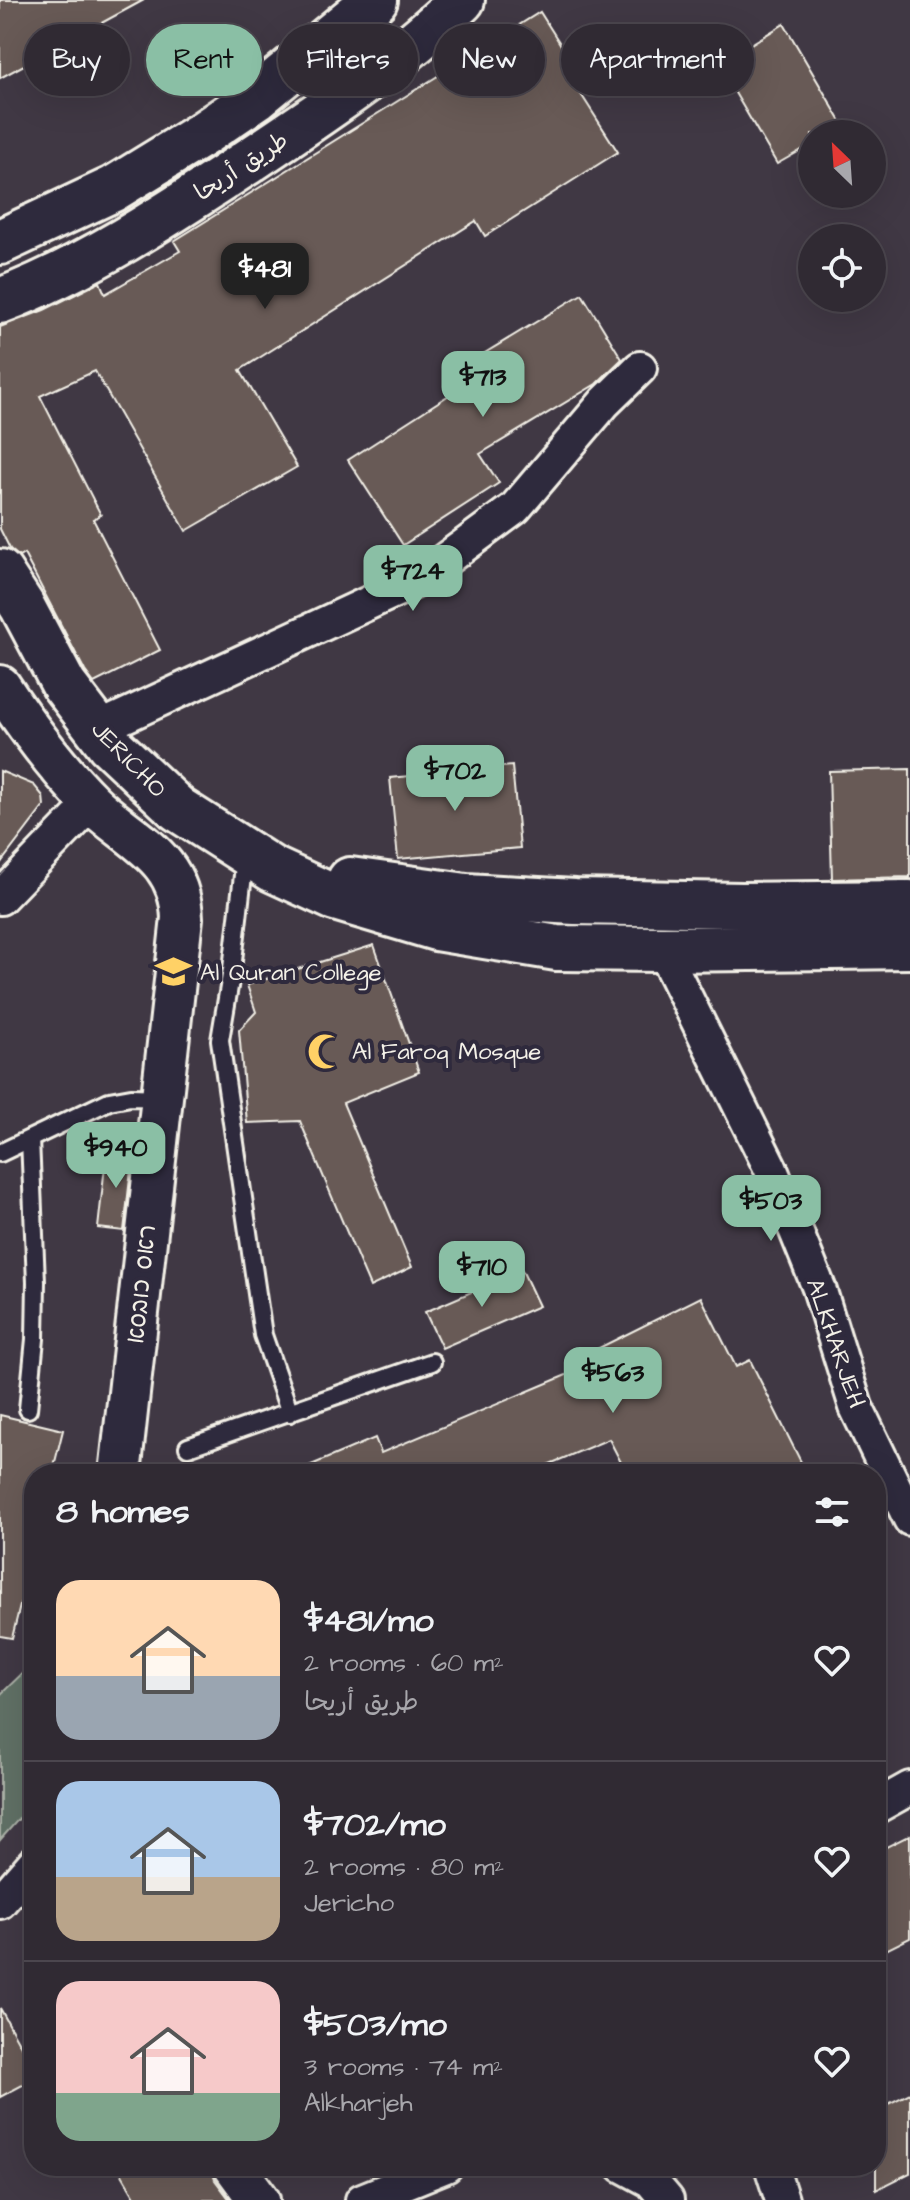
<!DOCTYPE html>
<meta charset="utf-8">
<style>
body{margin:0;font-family:"Architects Daughter","Playpen Sans Arabic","Playpen Sans Hebrew",sans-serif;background:#38323b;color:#f1f3f6;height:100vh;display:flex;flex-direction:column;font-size:30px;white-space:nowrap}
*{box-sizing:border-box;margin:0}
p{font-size:26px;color:#a8a7ac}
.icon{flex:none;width:44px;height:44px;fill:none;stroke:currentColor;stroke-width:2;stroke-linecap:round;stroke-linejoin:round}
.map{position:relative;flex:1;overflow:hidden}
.details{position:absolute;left:24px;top:1464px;width:862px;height:712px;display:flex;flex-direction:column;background:#302a33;border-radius:32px;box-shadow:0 8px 32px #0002,0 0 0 2px #4b464e}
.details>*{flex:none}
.guide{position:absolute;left:24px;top:24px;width:862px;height:72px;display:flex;gap:16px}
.needle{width:52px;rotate:335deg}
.tools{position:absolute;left:798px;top:120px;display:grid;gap:16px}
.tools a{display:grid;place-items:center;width:88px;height:88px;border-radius:50%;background:#302a33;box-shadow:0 8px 32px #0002,0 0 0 2px #4b464e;font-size:40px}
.price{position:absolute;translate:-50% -68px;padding:0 18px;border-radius:16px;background:#8abfa5;color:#111;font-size:26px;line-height:52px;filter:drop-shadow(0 2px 4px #0008)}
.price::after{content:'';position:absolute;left:50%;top:48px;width:24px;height:18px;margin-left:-12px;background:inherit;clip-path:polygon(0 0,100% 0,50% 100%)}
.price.current{background:#222;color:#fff}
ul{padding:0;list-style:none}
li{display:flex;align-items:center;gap:24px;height:200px;padding:0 32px}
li+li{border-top:2px solid #4b464e}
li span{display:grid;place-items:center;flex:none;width:224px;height:160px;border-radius:24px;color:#555}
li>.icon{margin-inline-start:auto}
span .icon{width:96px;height:96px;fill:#fffc;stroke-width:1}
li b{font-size:34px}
h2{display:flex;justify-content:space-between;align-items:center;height:96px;padding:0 32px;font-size:34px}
.pill{padding:0 28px;border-radius:36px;background:#302a33;box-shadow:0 8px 32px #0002,0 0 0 2px #4b464e;font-size:28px;line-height:72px}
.pill.current{background:#8abfa5;color:#111}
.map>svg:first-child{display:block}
.green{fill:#606f65;stroke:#aab0a6;stroke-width:2}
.building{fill:#675a56;stroke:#f4f1e8;stroke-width:2}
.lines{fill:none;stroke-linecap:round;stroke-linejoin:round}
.service-casing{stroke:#f4f1e8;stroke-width:22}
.minor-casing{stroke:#f4f1e8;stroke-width:38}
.tertiary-casing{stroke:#f4f1e8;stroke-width:46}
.secondary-casing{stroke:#f4f1e8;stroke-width:50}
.service{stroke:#2f2a3d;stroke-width:16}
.minor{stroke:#2f2a3d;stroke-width:32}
.tertiary{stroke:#2f2a3d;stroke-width:40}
.secondary{stroke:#2f2a3d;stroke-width:44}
.labels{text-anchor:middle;stroke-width:8;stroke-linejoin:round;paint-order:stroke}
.street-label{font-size:24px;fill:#f4f1e8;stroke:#2f2a3d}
.poi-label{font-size:24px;fill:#f4f1e8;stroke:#2f2a3d;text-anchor:start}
</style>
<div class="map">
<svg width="910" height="2200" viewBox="0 0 910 2200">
<rect width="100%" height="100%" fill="#403844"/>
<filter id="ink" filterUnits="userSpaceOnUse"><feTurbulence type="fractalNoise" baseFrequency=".0125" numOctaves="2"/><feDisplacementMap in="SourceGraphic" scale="16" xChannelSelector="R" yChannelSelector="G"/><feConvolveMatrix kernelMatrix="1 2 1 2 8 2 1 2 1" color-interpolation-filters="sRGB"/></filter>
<g filter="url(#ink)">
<polygon class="green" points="34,1662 34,1797 31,1805 0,1840 0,1695"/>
<g class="building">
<polygon points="0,0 144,0 0,78"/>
<polygon points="540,12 571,61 563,66 618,152 485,236 476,221 240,370 297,467 186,531 95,371 40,396 101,515 93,519 160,650 94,683 85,671 24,554 19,557 10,549 0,529 0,327 44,310 100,282 105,294 180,251 174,241"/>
<polygon points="784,24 843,125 828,134 812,134 812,144 777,164 718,64"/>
<polygon points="582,294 622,359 596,384 480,454 499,483 403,545 348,460 474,379 465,365"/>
<polygon points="512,766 520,848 398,859 390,778"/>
<polygon points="910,769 910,877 832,879 829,771"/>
<polygon points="0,771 34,785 43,796 44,806 0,864"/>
<polygon points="374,945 419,1072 343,1103 412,1267 370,1287 300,1121 247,1123 239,1030 256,1012 247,985"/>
<polygon points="107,1148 133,1151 124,1231 98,1228"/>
<polygon points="522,1270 539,1306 442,1348 425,1312"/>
<polygon points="701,1297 736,1367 750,1360 807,1474 627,1474 609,1439 526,1474 290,1474 375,1438 381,1453 576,1371 571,1362"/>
<polygon points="0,1415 63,1430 52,1474 34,1474 34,1549 12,1638 0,1636"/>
<polygon points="910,1835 910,1938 876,1955 876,1852"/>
<polygon points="0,2008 34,2070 34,2079 0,2097"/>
<polygon points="910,2093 910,2173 876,2190 876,2110"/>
<polygon points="117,2166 211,2166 215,2180 230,2200 137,2200"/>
</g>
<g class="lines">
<defs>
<g id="service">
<polyline points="245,858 232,969 220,1040 263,1335 290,1413"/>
<polyline points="0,1153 109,1101 131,1097 162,1098"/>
<polyline points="28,1409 35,1339 36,1282 30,1139"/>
<polyline points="188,1447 432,1362"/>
</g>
<g id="minor">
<polyline points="97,729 416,581 515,508 605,402 640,368"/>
<polyline points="0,898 92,803"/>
<polyline points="662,949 770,1167 819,1288 856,1407 910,1519"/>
<polyline points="876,1807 910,1788"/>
<polyline points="0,1902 34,1863"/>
<polyline points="623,2166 651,2181 667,2200"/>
<polyline points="771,2166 782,2200"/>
<polyline points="362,2200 446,2166"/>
</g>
<g id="tertiary">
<path d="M0 686C27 727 56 767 91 802 129 840 180 855 182 918L120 1474"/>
<polyline points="234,2166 259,2200"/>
</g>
<g id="secondary">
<polyline points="0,242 113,189 201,135 257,97 375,0"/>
<path d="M0 301C89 267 170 213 249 161 321 113 400 61 462 0"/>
<polyline points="0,572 22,606 64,685 109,744 178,809 272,869 335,898 436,928 557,948 662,949 910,946"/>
<polyline points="350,880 466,896 575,902 742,905 910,903"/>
</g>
</defs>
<use href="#service" class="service-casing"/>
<use href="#minor" class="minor-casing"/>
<use href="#tertiary" class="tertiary-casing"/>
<use href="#secondary" class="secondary-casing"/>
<use href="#service" class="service"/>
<use href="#minor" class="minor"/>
<use href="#tertiary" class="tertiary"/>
<use href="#secondary" class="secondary"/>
</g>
</g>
<defs>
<symbol id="university-bare" viewBox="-9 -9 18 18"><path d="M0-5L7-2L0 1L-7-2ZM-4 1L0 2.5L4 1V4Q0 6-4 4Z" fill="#ffd166" stroke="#2f2a3d" stroke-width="2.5" paint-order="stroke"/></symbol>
<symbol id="mosque-bare" viewBox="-9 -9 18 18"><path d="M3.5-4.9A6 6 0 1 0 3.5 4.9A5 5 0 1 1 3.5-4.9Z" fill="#ffd166" stroke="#2f2a3d" stroke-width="2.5" paint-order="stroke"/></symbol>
</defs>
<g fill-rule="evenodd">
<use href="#university-bare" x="148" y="946" width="51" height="51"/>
<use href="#mosque-bare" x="300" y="1026" width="51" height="51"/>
</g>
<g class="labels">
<g class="street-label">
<text transform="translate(241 166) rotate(-33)" y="8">طريق أريحا</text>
<text transform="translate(129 759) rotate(46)" y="8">JERICHO</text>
<text transform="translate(141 1284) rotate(-84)" y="8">ראס כובסא</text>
<text transform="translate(836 1343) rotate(71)" y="8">ALKHARJEH</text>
</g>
<g class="poi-label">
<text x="200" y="980">Al Quran College</text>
<text x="352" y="1059">Al Faroq Mosque</text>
</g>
</g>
</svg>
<div class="tools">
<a><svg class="needle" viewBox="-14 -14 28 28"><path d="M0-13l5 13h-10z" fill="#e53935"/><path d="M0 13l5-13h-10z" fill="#a8a7ac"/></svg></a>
<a><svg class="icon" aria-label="locate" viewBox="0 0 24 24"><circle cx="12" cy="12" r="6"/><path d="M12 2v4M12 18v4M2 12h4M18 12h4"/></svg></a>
</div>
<b class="price current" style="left:265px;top:311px">$481</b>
<b class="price" style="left:483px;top:419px">$713</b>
<b class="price" style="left:413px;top:613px">$724</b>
<b class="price" style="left:455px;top:813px">$702</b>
<b class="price" style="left:116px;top:1190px">$940</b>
<b class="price" style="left:771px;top:1243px">$503</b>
<b class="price" style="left:482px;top:1309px">$710</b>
<b class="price" style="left:613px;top:1415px">$563</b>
<div class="guide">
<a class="pill">Buy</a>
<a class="pill current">Rent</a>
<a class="pill">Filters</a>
<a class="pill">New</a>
<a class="pill">Apartment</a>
</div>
<section class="details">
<h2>8 homes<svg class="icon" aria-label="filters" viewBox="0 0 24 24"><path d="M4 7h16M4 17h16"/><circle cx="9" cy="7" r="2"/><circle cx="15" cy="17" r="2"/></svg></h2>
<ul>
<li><span style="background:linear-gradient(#ffd9b3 60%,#9aa5b1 0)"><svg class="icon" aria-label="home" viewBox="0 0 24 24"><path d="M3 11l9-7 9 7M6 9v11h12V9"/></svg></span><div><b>$481/mo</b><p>2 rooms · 60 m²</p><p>طريق أريحا</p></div><svg class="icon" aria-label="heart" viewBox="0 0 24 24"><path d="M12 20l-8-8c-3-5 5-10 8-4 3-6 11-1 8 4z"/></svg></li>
<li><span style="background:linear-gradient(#a9c7e8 60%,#b9a48a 0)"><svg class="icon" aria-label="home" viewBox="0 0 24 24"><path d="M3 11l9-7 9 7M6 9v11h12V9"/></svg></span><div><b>$702/mo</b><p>2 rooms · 80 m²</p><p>Jericho</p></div><svg class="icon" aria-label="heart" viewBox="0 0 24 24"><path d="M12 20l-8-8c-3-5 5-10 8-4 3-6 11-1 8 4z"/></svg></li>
<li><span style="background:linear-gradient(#f6c9c9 70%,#7fa58c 0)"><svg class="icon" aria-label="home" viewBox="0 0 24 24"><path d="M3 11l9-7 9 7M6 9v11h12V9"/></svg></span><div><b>$503/mo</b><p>3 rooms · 74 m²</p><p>Alkharjeh</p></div><svg class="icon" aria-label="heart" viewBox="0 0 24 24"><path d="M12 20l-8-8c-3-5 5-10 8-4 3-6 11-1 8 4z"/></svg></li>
</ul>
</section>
</div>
